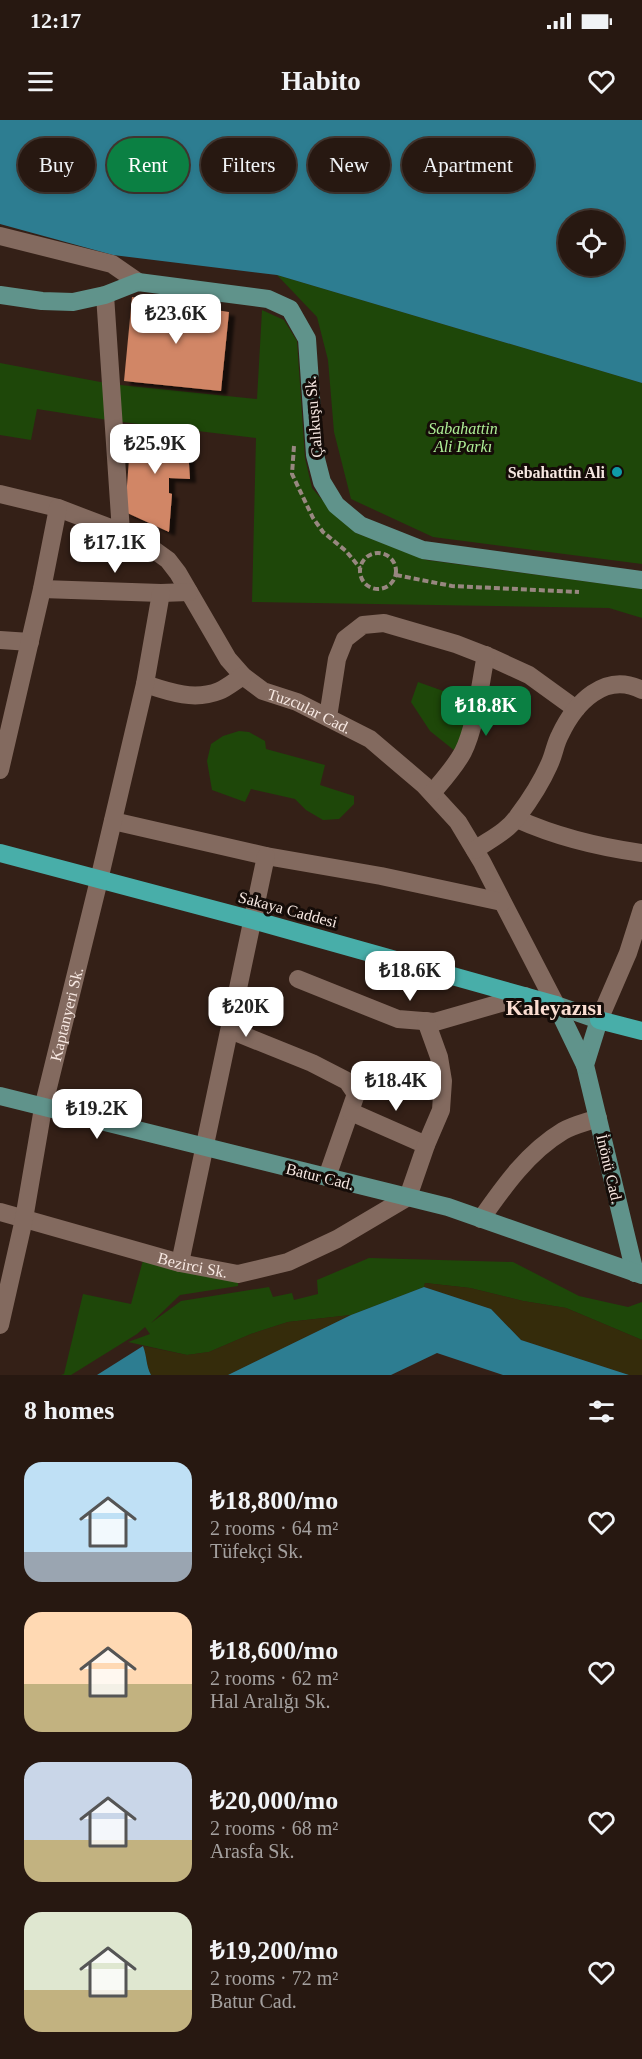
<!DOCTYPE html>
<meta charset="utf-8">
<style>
body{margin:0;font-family:Georgia,serif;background:#33251f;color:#f1f3f6;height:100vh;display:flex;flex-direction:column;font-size:22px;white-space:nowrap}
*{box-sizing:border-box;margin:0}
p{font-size:20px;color:#a4a09f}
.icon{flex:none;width:33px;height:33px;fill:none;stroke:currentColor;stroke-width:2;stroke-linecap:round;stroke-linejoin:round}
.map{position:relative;height:1255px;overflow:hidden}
.drawer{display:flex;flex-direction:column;background:#271811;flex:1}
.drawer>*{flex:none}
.top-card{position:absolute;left:18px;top:18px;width:606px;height:54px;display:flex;gap:12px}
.fabs{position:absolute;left:558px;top:90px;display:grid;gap:12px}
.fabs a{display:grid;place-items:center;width:66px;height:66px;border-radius:50%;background:#271811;box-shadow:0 3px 9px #0003,0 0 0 2px #433731;font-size:30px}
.price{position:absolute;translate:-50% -51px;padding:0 14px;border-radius:12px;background:#fff;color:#222;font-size:20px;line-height:39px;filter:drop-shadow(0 2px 3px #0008)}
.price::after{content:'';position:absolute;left:50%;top:36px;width:18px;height:14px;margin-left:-9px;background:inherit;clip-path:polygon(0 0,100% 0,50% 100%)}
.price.current{background:#0b8043;color:#fff}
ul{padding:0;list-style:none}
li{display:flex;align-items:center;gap:18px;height:150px;padding:0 24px}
li span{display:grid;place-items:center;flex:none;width:168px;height:120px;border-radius:18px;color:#555}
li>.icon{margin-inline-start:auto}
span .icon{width:72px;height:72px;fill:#fffc;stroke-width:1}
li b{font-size:26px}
h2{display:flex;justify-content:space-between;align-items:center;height:72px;padding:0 24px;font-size:26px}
.pill{padding:0 21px;border-radius:27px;background:#271811;box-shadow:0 3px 9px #0003,0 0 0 2px #433731;font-size:21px;line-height:54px}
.pill.current{background:#0b8043;color:#fff}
.status{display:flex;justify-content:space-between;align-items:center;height:42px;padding:0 30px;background:#271811;direction:ltr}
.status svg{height:16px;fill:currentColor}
header{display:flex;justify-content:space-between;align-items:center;height:78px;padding:0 24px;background:#271811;font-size:27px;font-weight:700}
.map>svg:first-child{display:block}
.green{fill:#1e4709}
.sand{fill:#352c0b}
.water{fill:#2d7d91;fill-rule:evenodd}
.building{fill:#d18666;filter:url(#shadow)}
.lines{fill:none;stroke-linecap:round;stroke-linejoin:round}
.path{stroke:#988780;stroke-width:4;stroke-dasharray:6 3;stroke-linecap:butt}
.minor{stroke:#836a5f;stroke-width:18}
.major{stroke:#60938b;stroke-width:18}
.highway{stroke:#48aea9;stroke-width:18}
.culture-dot{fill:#0f9aa8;stroke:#150c08;stroke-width:2}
.labels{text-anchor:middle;stroke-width:6;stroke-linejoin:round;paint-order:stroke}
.street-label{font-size:16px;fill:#f7e8e2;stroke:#150c08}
.park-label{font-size:16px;font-style:italic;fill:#aeee96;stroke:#150c08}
.poi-label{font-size:16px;font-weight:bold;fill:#f7e8e2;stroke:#150c08;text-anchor:end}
.district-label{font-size:22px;font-weight:bold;fill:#faddd1;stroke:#150c08}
</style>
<div class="status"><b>12:17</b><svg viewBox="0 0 49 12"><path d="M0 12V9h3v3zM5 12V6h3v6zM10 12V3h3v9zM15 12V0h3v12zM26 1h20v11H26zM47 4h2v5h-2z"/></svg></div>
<header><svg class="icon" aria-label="menu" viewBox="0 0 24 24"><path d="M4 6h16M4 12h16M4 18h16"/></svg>Habito<svg class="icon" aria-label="heart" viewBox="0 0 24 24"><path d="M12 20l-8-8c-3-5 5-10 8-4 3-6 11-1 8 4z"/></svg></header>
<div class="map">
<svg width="642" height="1255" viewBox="0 0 642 1255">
<defs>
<filter id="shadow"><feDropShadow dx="6" dy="4" stdDeviation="1.5" flood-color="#0009"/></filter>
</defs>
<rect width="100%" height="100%" fill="#342017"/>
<g class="green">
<polygon points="277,155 642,263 642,444 433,417 351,379 334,312 328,240 317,197"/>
<polygon points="262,190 284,200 297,221 305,338 312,368 337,397 356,413 426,440 642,469 642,498 609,488 252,482 256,318 114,301 37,289 31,320 0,315 0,243 111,264 257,279"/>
<polygon points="418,562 477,583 460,635 430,611 411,582"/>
<polygon points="239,611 249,612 265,621 266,629 325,645 320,665 354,676 354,684 339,699 323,700 306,690 295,679 251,669 245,682 212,670 207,641 211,624 223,616"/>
<polygon points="145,1133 238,1154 238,1166 180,1175 151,1203 181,1181 269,1167 273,1177 292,1173 294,1180 318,1174 317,1160 369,1138 513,1142 579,1176 628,1187 642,1182 642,1220 566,1188 523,1181 470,1168 425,1163 424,1167 351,1195 288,1202 251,1214 209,1232 187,1235 128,1222 150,1214 145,1207 137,1214 71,1255 61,1255 64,1254 83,1174 131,1184"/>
</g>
<g class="sand">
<polygon points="425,1163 470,1168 523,1181 566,1188 642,1220 642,1255 629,1255 521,1220 491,1189 424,1167"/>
<path d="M351 1195 228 1255H151C146 1246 147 1236 143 1226L187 1235 209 1232 251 1214 288 1202Z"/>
</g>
<g class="water">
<path d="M0 0H642V263L277 155 113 135 0 104ZM614 100V146H568V100Z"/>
<polygon points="424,1167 491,1189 521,1220 629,1255 503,1255 437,1233 391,1255 228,1255 351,1195"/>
<path d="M143 1226C147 1236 146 1246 151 1255H97Z"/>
</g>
<g class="building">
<polygon points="132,177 229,192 221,271 124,261"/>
<polygon points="131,312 187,314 190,359 169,358 169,373 172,374 169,412 125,392"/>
</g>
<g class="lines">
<g class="path">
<polyline points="294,326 292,354 313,398 323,412 346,431 360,448"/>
<circle cx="378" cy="451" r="18"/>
<polyline points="396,455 452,466 579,472"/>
</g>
<g class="minor">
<polyline points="0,116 112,144 138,162"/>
<polyline points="105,175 121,412"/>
<path id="s1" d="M0 374 58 388 121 412 150 427 168 440 178 453 228 539 243 556 263 571 297 582 370 619 424 665 458 702 482 742 556 885"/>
<polyline points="42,469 161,473 189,472"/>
<polyline points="0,520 30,522"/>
<path d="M145 564C169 572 194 581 219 571 227 568 235 561 243 556"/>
<polyline points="328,597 337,539 345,519 363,505 384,503 456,524 492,538 529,555 576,589"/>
<polyline points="0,650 42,469 58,388"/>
<path d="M432 673C443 660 455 647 463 632 476 606 480 564 486 535"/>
<path d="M517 699C557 717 598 727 642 733"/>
<polyline points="113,701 266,736 381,756 502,782"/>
<path d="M475 730C489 720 508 711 518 696 530 680 541 663 549 645 554 635 555 624 560 615 575 583 605 551 642 570"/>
<polyline points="298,859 398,899 435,902 525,876"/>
<polyline points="599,900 628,833 642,789"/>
<polyline points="230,910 312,943 347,961 356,974 327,1057"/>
<polyline points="351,992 426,1025"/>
<path id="s2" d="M0 1092 180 1143 238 1154 288 1142 337 1119 408 1077 426 1025 441 990 443 961 439 937 426 901"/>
<path d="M481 1099C504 1066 528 1032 563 1011 573 1005 587 1002 598 998"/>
<polyline points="180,1143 266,736"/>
<path id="s3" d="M0 1205 24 1099 43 988 99 760 145 564 161 473"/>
</g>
<g class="major">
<polyline points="0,175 42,181 73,182 105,175 138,162 268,179 290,189 307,219 315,335 322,362 336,385 360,405 423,430 642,460"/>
<polyline points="556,885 599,900 585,945 635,1153"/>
<polyline points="556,885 585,945"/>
<polyline points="0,976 448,1087 642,1155"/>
</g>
<g class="highway">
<polyline points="0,733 253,800 556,885"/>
<polyline points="599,900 642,911"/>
</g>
</g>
<circle class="culture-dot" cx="617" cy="352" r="6"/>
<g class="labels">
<g class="street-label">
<text transform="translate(313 297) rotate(-95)" y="6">Çalıkuşu Sk.</text>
<text dy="6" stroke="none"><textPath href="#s1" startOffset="396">Tuzcular Cad.</textPath></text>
<text transform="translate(288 789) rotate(15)" y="6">Sakaya Caddesi</text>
<text dy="6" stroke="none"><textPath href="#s3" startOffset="318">Kaptanyeri Sk.</textPath></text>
<text transform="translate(610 1049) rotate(77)" y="6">İnönü Cad.</text>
<text transform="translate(320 1056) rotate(14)" y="6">Batur Cad.</text>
<text dy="6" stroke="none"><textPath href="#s2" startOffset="200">Bezirci Sk.</textPath></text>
</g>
<g class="park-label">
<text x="463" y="314">Sabahattin<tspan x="463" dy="18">Ali Parkı</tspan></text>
</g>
<g class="poi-label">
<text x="605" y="358">Sebahattin Ali</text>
</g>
<g class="district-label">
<text x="554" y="895">Kaleyazısı</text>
</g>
</g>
</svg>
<div class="fabs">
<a><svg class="icon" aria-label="locate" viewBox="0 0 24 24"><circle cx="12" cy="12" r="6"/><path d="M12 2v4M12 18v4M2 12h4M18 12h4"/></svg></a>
</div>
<b class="price" style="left:176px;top:225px">₺23.6K</b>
<b class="price" style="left:155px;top:355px">₺25.9K</b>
<b class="price" style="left:115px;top:454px">₺17.1K</b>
<b class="price current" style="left:486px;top:617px">₺18.8K</b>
<b class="price" style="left:410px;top:882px">₺18.6K</b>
<b class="price" style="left:246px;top:918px">₺20K</b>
<b class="price" style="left:396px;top:992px">₺18.4K</b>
<b class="price" style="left:97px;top:1020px">₺19.2K</b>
<div class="top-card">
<a class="pill">Buy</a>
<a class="pill current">Rent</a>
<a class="pill">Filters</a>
<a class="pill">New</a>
<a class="pill">Apartment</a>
</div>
</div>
<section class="drawer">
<h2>8 homes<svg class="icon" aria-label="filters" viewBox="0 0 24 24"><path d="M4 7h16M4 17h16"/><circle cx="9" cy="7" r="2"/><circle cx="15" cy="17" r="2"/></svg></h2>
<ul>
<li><span style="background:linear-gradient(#bfe0f5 75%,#9aa5b1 0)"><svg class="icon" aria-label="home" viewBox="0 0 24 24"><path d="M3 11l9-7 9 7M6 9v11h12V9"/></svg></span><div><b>₺18,800/mo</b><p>2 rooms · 64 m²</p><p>Tüfekçi Sk.</p></div><svg class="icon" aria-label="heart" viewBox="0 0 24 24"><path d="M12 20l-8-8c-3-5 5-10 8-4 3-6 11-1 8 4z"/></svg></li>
<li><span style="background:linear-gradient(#ffd9b3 60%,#c2b280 0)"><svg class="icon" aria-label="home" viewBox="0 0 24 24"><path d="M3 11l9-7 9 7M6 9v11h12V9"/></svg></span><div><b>₺18,600/mo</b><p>2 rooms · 62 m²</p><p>Hal Aralığı Sk.</p></div><svg class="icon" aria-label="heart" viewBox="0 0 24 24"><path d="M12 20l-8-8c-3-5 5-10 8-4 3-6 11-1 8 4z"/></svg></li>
<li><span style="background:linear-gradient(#c9d6e8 65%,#c2b280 0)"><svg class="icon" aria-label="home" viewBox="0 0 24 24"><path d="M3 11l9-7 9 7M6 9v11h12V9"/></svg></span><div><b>₺20,000/mo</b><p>2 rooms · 68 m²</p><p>Arasfa Sk.</p></div><svg class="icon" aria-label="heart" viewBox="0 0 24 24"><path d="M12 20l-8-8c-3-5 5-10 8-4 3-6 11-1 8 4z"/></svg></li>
<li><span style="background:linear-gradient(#dfe7d0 65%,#c2b280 0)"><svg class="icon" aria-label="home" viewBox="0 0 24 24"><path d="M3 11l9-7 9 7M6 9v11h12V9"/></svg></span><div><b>₺19,200/mo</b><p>2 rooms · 72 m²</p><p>Batur Cad.</p></div><svg class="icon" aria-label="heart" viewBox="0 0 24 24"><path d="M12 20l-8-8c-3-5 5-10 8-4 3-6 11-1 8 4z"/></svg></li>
</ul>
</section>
